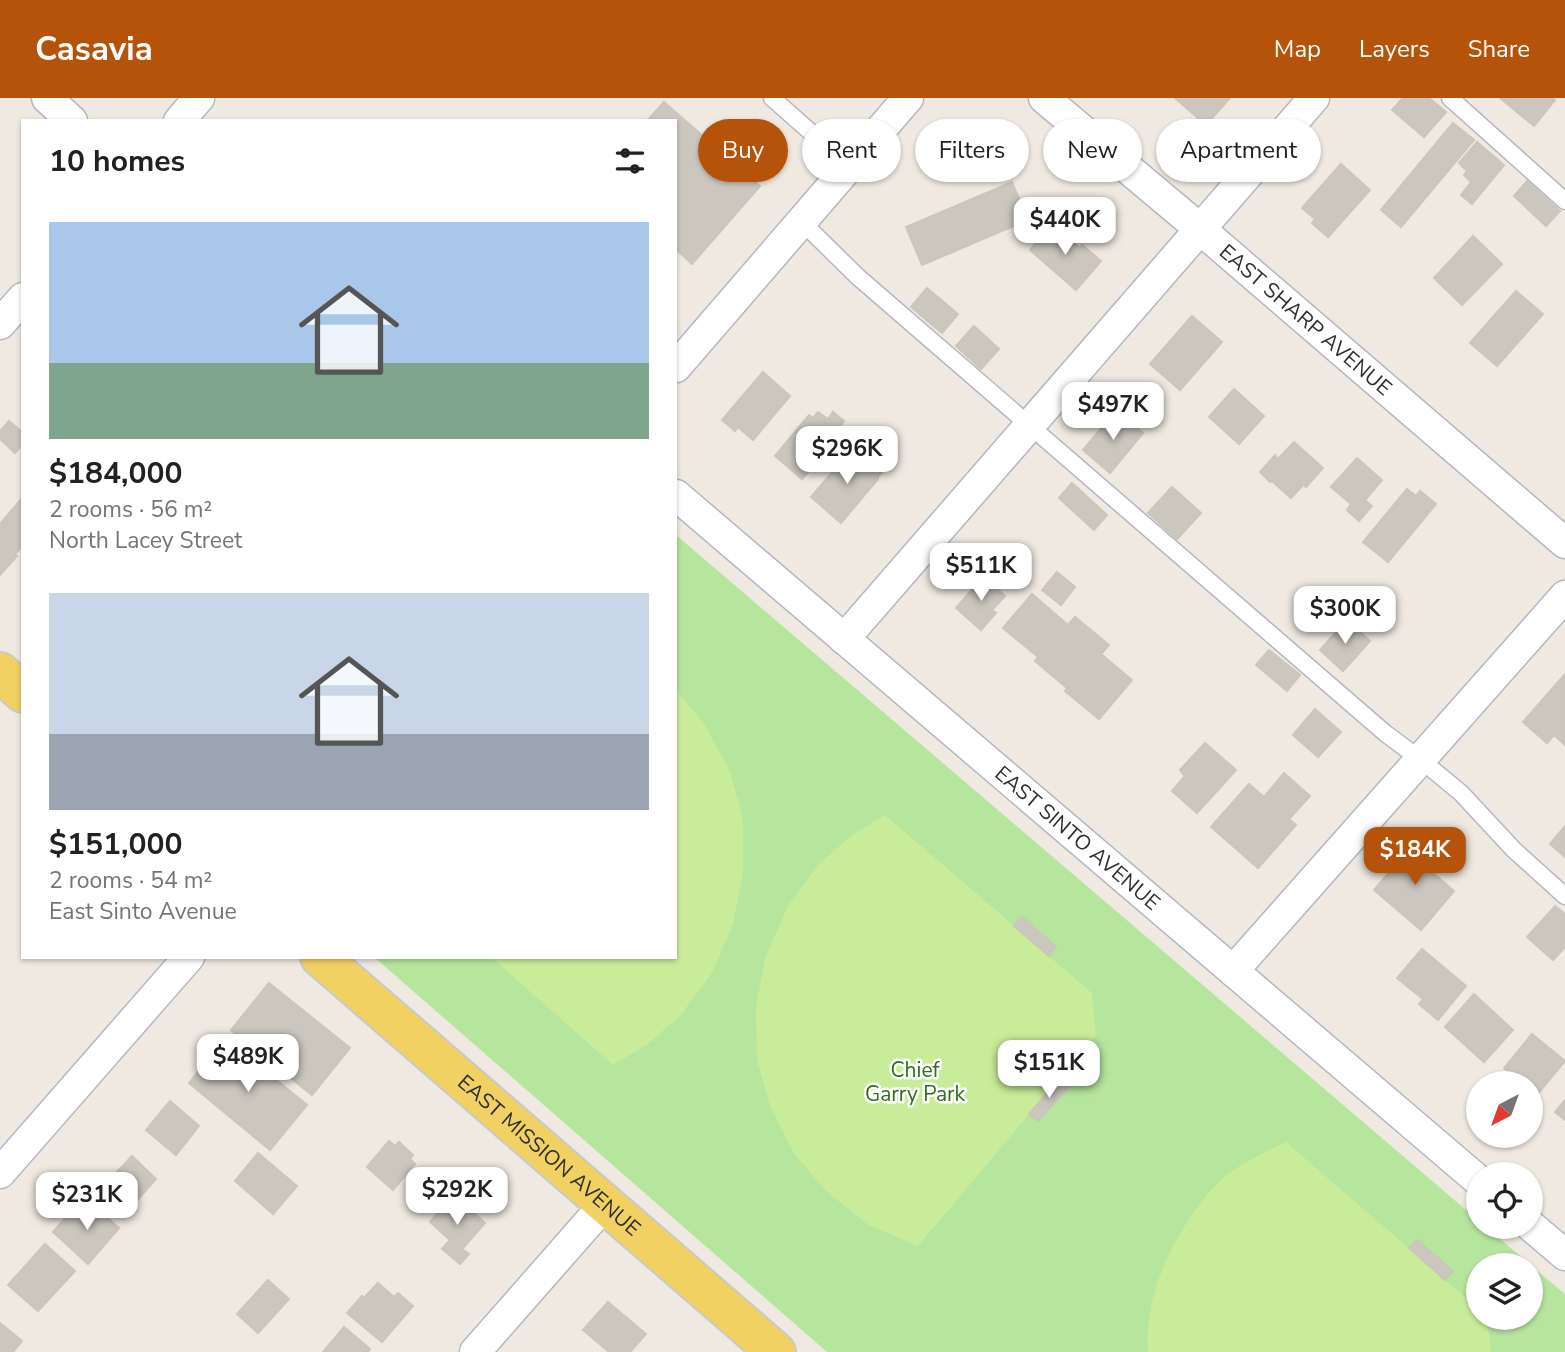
<!DOCTYPE html>
<meta charset="utf-8">
<style>
body{margin:0;font-family:"Nunito Sans",sans-serif;background:#f6f6f6;color:#202124;height:100vh;display:flex;flex-direction:column;font-size:26px;white-space:nowrap}
*{box-sizing:border-box;margin:0}
p{font-size:23px;color:#757577}
.icon{flex:none;width:38px;height:38px;fill:none;stroke:currentColor;stroke-width:2;stroke-linecap:round;stroke-linejoin:round}
.map{position:relative;flex:1;overflow:hidden}
.side{position:absolute;left:21px;top:21px;width:656px;height:840px;display:flex;flex-direction:column;background:#fff;border-radius:0px;box-shadow:0 2px 5px #0004}
.side>*{flex:none}
.top-card{position:absolute;left:698px;top:21px;width:665px;height:63px;display:flex;gap:14px}
.needle{width:46px;rotate:221deg}
.controls{position:absolute;left:1466px;top:973px;display:grid;gap:14px}
.controls a{display:grid;place-items:center;width:77px;height:77px;border-radius:50%;background:#fff;box-shadow:0 2px 5px #0004;font-size:35px}
.price{position:absolute;translate:-50% -60px;padding:0 16px;border-radius:14px;background:#fff;color:#222;font-size:23px;line-height:46px;filter:drop-shadow(0 2px 4px #0008)}
.price::after{content:'';position:absolute;left:50%;top:42px;width:21px;height:16px;margin-left:-10px;background:inherit;clip-path:polygon(0 0,100% 0,50% 100%)}
.price.selected{background:#b45309;color:#fff}
ul{padding:0;list-style:none}
li{display:grid;align-content:center;gap:14px;height:371px;padding:0 28px}
li span{display:grid;place-items:center;height:217px;border-radius:0px;color:#555}
li>.icon{margin-inline-start:auto}
span .icon{width:126px;height:126px;fill:#fffc;stroke-width:1}
li b{font-size:30px}
h2{display:flex;justify-content:space-between;align-items:center;height:84px;padding:0 28px;font-size:30px}
.chip{padding:0 24px;border-radius:32px;background:#fff;box-shadow:0 2px 5px #0004;font-size:24px;line-height:63px}
.chip.selected{background:#b45309;color:#fff}
header{display:flex;align-items:center;gap:42px;box-sizing:border-box;height:98px;padding:0 35px;background:#b45309;color:#fff}
header strong{font-size:33px}
nav{display:flex;gap:38px;margin-inline-start:auto;font-size:24px}
.map>svg:first-child{display:block}
.green{fill:#b6e59e}
.pitch{fill:#c9ec9a}
.building{fill:#cbc7bf;stroke:#cbc5ba;stroke-width:2}
.lines{fill:none;stroke-linecap:round;stroke-linejoin:round}
.lane-casing{stroke:#b4b7c1;stroke-width:19}
.street-casing{stroke:#b4b7c1;stroke-width:33}
.primary-casing{stroke:#c9c9c9;stroke-width:42}
.lane{stroke:#fff;stroke-width:16}
.street{stroke:#fff;stroke-width:30}
.primary{stroke:#f2d163;stroke-width:38}
.labels{text-anchor:middle;stroke-width:5;stroke-linejoin:round;paint-order:stroke}
.street-label{font-size:21px;fill:#2e2e2e;stroke:#fff}
.park-label{font-size:21px;fill:#2c6e1b;stroke:#fff}
</style>
<header>
<strong>Casavia</strong>
<nav><a>Map</a><a>Layers</a><a>Share</a></nav>
</header>
<div class="map">
<svg width="1565" height="1254" viewBox="0 0 1565 1254">
<rect width="100%" height="100%" fill="#efe9e1"/>
<polygon class="green" points="676,437 1479,1123 1479,1129 1486,1129 1531,1167 1479,1167 1479,1220 1531,1220 1531,1168 1565,1196 1565,1254 827,1254 374,859 676,859"/>
<g class="pitch">
<polygon points="676,592 705,627 730,674 743,721 743,774 733,826 712,875 680,918 649,945 613,967 491,859 676,859"/>
<polygon points="885,717 1092,895 1096,937 918,1148 867,1126 825,1092 793,1054 770,1008 757,962 756,908 766,857 788,808 820,765 851,738"/>
<path d="M1286 1044 1479 1211V1220H1487L1491 1254H1148C1143 1196 1177 1128 1216 1087 1234 1068 1263 1055 1286 1044Z"/>
</g>
<g class="building">
<polygon points="1175,0 1230,0 1206,27"/>
<polygon points="1403,0 1429,0 1446,14 1424,39 1392,12"/>
<polygon points="1500,0 1552,0 1555,2 1534,28"/>
<polygon points="664,4 760,88 692,166 676,151 676,23 647,23"/>
<polygon points="1453,25 1474,42 1401,129 1381,112"/>
<polygon points="1477,44 1504,67 1472,106 1461,97 1471,84 1464,77 1467,73 1459,65"/>
<polygon points="1341,66 1370,92 1328,139 1312,125 1315,121 1302,110"/>
<polygon points="1527,83 1560,113 1546,128 1514,98"/>
<polygon points="1012,84 1028,122 922,167 906,129"/>
<polygon points="1052,126 1080,150 1082,147 1101,163 1076,192 1030,152"/>
<polygon points="1473,138 1502,166 1462,207 1434,180"/>
<polygon points="927,190 958,216 942,235 911,209"/>
<polygon points="1516,193 1543,216 1497,268 1470,245"/>
<polygon points="1192,218 1222,244 1180,292 1150,266"/>
<polygon points="974,228 999,251 981,271 956,248"/>
<polygon points="763,274 790,298 753,342 738,329 735,333 722,322"/>
<polygon points="1234,291 1264,318 1239,346 1209,319"/>
<polygon points="1117,312 1143,335 1110,375 1083,352"/>
<polygon points="818,314 828,321 833,314 844,323 833,338 837,341 802,381 775,358 809,317 813,320"/>
<polygon points="9,323 23,335 23,346 15,355 0,341 0,333"/>
<polygon points="1294,344 1323,370 1306,389 1304,386 1291,400 1272,383 1270,384 1260,374 1275,357 1278,361"/>
<polygon points="862,354 883,373 877,380 878,381 841,425 811,399 848,356 855,362"/>
<polygon points="1357,360 1382,382 1365,402 1372,408 1359,423 1347,412 1351,406 1331,389"/>
<polygon points="1072,385 1107,417 1094,432 1059,400"/>
<polygon points="1172,389 1201,415 1177,441 1148,415"/>
<polygon points="1407,391 1416,398 1420,393 1436,406 1388,464 1363,444"/>
<polygon points="23,399 23,447 15,456 17,458 0,477 0,426"/>
<polygon points="1057,474 1075,489 1061,507 1042,492"/>
<polygon points="983,479 1005,498 992,512 996,515 981,532 956,510"/>
<polygon points="1032,496 1068,527 1075,519 1109,547 1101,556 1132,582 1099,621 1065,593 1067,590 1035,563 1038,559 1003,530"/>
<polygon points="1347,522 1370,543 1343,573 1320,552"/>
<polygon points="1269,552 1300,577 1287,593 1256,567"/>
<polygon points="1565,576 1565,647 1554,637 1547,645 1523,624"/>
<polygon points="1315,611 1341,634 1318,659 1293,637"/>
<polygon points="1205,645 1236,672 1197,715 1172,693 1185,678 1180,672"/>
<polygon points="1284,675 1310,698 1289,721 1296,727 1258,770 1211,729 1249,686 1264,699"/>
<polygon points="1565,728 1565,759 1550,746"/>
<polygon points="1415,745 1439,766 1432,774 1454,793 1421,832 1374,792"/>
<polygon points="1555,808 1565,816 1565,849 1553,862 1527,839"/>
<polygon points="1022,819 1056,849 1049,858 1014,828"/>
<polygon points="1422,851 1466,888 1438,922 1419,906 1423,901 1397,880"/>
<polygon points="269,885 350,950 312,997 231,932"/>
<polygon points="1474,896 1513,932 1484,964 1445,929"/>
<polygon points="1532,936 1565,963 1536,998 1531,994 1531,985 1522,985 1504,970"/>
<polygon points="225,940 307,1007 270,1052 189,985"/>
<polygon points="1060,980 1069,988 1038,1023 1029,1016"/>
<polygon points="1565,1002 1565,1022 1555,1014"/>
<polygon points="170,1003 199,1028 176,1057 146,1032"/>
<polygon points="389,1043 395,1048 399,1044 413,1057 410,1061 415,1066 393,1092 367,1069"/>
<polygon points="258,1055 297,1088 273,1116 235,1083"/>
<polygon points="132,1058 156,1081 130,1110 105,1087"/>
<polygon points="453,1097 485,1125 462,1151 469,1156 460,1166 442,1151 450,1142 430,1124"/>
<polygon points="88,1103 119,1130 88,1166 53,1134 67,1118 71,1122"/>
<polygon points="1417,1142 1453,1173 1445,1182 1409,1150"/>
<polygon points="45,1146 75,1173 38,1213 8,1187"/>
<polygon points="268,1182 289,1201 258,1235 237,1216"/>
<polygon points="378,1185 394,1199 398,1195 413,1208 382,1244 347,1215 362,1198 364,1200"/>
<polygon points="608,1204 646,1236 630,1254 609,1254 583,1232"/>
<polygon points="0,1225 22,1243 13,1254 0,1254"/>
<polygon points="344,1229 370,1251 368,1254 323,1254"/>
</g>
<g class="lines">
<defs>
<g id="lane">
<polyline points="772,0 849,68"/>
<polyline points="1450,0 1565,103"/>
<polyline points="801,123 858,179 1385,635 1421,662 1461,695 1514,752 1565,798"/>
</g>
<g id="street">
<polyline points="47,0 72,23"/>
<path id="s1" d="M1044 0 1200 131 1565 445"/>
<polyline points="179,23 199,0"/>
<polyline points="0,226 23,200"/>
<polyline points="676,269 908,0"/>
<path id="s2" d="M676 397 1479 1083"/>
<polyline points="844,541 1314,0"/>
<polyline points="1233,873 1565,498"/>
<polyline points="0,1075 189,859"/>
<polyline points="1531,1128 1565,1157"/>
<polyline points="475,1254 605,1106"/>
</g>
<g id="primary">
<polyline points="0,574 23,595"/>
<path id="s3" d="M320 859 776 1254"/>
</g>
</defs>
<use href="#lane" class="lane-casing"/>
<use href="#street" class="street-casing"/>
<use href="#primary" class="primary-casing"/>
<use href="#lane" class="lane"/>
<use href="#street" class="street"/>
<use href="#primary" class="primary"/>
</g>
<g class="labels">
<g class="street-label">
<text dy="7" stroke="none"><textPath href="#s1" startOffset="343">EAST SHARP AVENUE</textPath></text>
<text dy="7" stroke="none"><textPath href="#s2" startOffset="528">EAST SINTO AVENUE</textPath></text>
<text dy="7" stroke="none"><textPath href="#s3" startOffset="303">EAST MISSION AVENUE</textPath></text>
</g>
<g class="park-label">
<text x="915" y="979">Chief<tspan x="915" dy="24">Garry Park</tspan></text>
</g>
</g>
</svg>
<div class="controls">
<a><svg class="needle" viewBox="-14 -14 28 28"><path d="M0-13l5 13h-10z" fill="#e53935"/><path d="M0 13l5-13h-10z" fill="#757577"/></svg></a>
<a><svg class="icon" aria-label="locate" viewBox="0 0 24 24"><circle cx="12" cy="12" r="6"/><path d="M12 2v4M12 18v4M2 12h4M18 12h4"/></svg></a>
<a><svg class="icon" aria-label="layers" viewBox="0 0 24 24"><path d="M12 4l9 5-9 5-9-5zM3 14l9 5 9-5"/></svg></a>
</div>
<b class="price" style="left:1065px;top:159px">$440K</b>
<b class="price" style="left:1113px;top:344px">$497K</b>
<b class="price" style="left:847px;top:388px">$296K</b>
<b class="price" style="left:981px;top:505px">$511K</b>
<b class="price" style="left:1345px;top:548px">$300K</b>
<b class="price selected" style="left:1415px;top:789px">$184K</b>
<b class="price" style="left:248px;top:996px">$489K</b>
<b class="price" style="left:1049px;top:1002px">$151K</b>
<b class="price" style="left:457px;top:1129px">$292K</b>
<b class="price" style="left:87px;top:1134px">$231K</b>
<div class="top-card">
<a class="chip selected">Buy</a>
<a class="chip">Rent</a>
<a class="chip">Filters</a>
<a class="chip">New</a>
<a class="chip">Apartment</a>
</div>
<section class="side">
<h2>10 homes<svg class="icon" aria-label="filters" viewBox="0 0 24 24"><path d="M4 7h16M4 17h16"/><circle cx="9" cy="7" r="2"/><circle cx="15" cy="17" r="2"/></svg></h2>
<ul>
<li><span style="background:linear-gradient(#a9c7e8 65%,#7fa58c 0)"><svg class="icon" aria-label="home" viewBox="0 0 24 24"><path d="M3 11l9-7 9 7M6 9v11h12V9"/></svg></span><div><b>$184,000</b><p>2 rooms · 56 m²</p><p>North Lacey Street</p></div></li>
<li><span style="background:linear-gradient(#c9d6e8 65%,#9aa5b1 0)"><svg class="icon" aria-label="home" viewBox="0 0 24 24"><path d="M3 11l9-7 9 7M6 9v11h12V9"/></svg></span><div><b>$151,000</b><p>2 rooms · 54 m²</p><p>East Sinto Avenue</p></div></li>
</ul>
</section>
</div>
